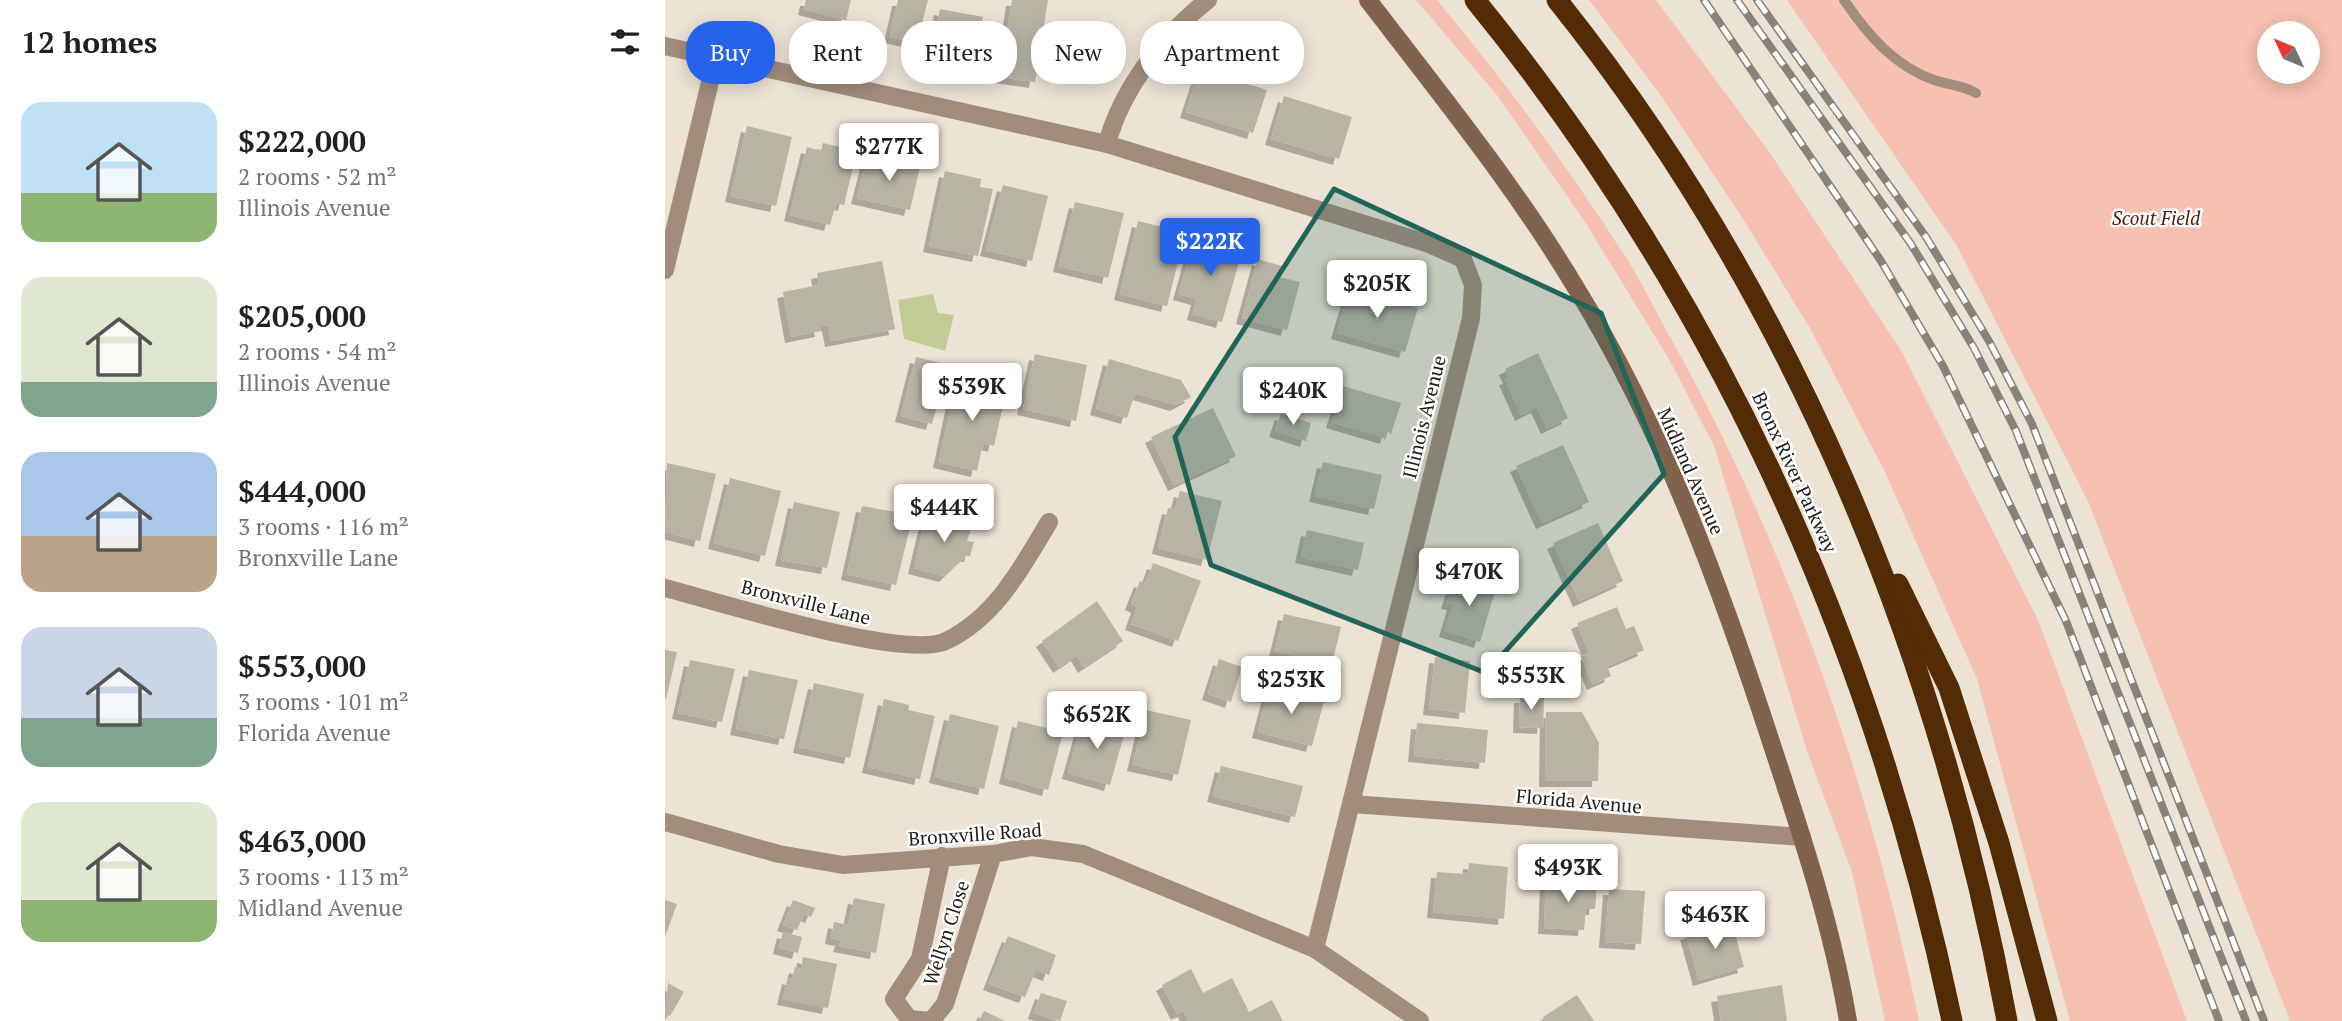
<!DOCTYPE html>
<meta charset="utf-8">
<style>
body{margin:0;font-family:"PT Serif",serif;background:#f2f2f2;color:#202124;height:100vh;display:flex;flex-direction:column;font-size:26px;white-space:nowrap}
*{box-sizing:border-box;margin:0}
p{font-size:23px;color:#757577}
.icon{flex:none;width:38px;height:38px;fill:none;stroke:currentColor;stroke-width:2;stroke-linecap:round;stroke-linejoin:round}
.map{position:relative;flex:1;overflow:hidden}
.sheet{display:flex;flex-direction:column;background:#fff;width:665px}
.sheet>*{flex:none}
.guide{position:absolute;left:21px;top:21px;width:665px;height:63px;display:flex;gap:14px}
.needle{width:46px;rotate:314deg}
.tools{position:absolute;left:1592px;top:21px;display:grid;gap:14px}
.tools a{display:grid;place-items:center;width:63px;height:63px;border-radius:50%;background:#fff;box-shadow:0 4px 18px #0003;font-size:35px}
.price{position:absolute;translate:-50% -60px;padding:0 16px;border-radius:7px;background:#fff;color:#222;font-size:23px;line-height:46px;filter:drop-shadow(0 2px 4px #0008)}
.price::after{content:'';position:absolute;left:50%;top:42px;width:21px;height:16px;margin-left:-10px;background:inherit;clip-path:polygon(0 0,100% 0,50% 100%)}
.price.current{background:#2563eb;color:#fff}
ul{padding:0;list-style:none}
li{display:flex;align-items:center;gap:21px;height:175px;padding:0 21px}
li span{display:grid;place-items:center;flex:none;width:196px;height:140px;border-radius:21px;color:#555}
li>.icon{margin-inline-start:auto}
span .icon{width:84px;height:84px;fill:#fffc;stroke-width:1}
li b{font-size:30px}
h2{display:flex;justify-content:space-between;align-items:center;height:84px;padding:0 21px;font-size:30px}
.chip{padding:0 24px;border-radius:28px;background:#fff;box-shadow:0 4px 18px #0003;font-size:24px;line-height:63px}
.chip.current{background:#2563eb;color:#fff}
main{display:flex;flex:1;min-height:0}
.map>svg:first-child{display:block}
.green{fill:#f6c1b1;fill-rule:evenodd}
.water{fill:#c2cd95}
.building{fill:#b7b4a4;filter:url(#shadow)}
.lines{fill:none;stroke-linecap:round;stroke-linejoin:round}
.lane{stroke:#a28d7d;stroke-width:10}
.street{stroke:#a28d7d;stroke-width:18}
.secondary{stroke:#81624c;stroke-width:18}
.highway{stroke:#532b04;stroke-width:21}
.rail-casing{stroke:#898279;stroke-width:8}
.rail{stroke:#fff;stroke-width:5;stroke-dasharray:16;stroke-linecap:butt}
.marked{fill:#206658;fill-opacity:0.2;stroke:#206658;stroke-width:5;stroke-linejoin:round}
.labels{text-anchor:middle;stroke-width:5;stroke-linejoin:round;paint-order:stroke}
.park-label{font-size:19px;font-style:italic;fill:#501b09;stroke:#fff}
.street-label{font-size:19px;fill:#1e1a15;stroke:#fff}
</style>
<main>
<section class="sheet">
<h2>12 homes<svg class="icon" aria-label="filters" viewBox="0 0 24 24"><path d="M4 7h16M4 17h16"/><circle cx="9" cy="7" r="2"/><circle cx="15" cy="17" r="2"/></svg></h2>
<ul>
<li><span style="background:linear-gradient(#bfe0f5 65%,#8fb573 0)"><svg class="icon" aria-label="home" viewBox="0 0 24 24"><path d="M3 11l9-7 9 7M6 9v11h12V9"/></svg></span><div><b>$222,000</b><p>2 rooms · 52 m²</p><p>Illinois Avenue</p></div></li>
<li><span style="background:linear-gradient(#dfe7d0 75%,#7fa58c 0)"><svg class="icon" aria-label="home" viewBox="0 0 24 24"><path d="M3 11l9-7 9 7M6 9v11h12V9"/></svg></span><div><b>$205,000</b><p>2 rooms · 54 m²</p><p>Illinois Avenue</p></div></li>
<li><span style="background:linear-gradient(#a9c7e8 60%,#b9a48a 0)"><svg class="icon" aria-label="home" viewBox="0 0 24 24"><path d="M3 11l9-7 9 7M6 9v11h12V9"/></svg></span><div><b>$444,000</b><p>3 rooms · 116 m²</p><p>Bronxville Lane</p></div></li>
<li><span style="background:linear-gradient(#c9d6e8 65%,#7fa58c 0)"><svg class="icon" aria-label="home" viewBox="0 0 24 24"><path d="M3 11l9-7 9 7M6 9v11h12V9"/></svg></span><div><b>$553,000</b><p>3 rooms · 101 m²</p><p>Florida Avenue</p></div></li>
<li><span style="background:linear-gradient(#dfe7d0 70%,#8fb573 0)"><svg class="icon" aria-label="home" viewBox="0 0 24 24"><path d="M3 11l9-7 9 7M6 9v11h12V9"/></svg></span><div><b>$463,000</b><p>3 rooms · 113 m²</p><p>Midland Avenue</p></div></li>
</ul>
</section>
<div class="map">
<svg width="1677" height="1021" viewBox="0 0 1677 1021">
<defs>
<filter id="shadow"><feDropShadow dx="-6" dy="6" stdDeviation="0" flood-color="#0004"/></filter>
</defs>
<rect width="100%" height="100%" fill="#ede3d5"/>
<g class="green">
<path d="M751 0H772C841 83 904 168 962 259 979 286 993 316 1009 344 1126 555 1205 786 1254 1021H1220L1187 872 1143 754 1049 446 1005 361 920 222 832 95Z"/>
<polygon points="924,0 991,0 1105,153 1237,352 1373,620 1522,1021 1405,1021 1312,679 1220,472 1146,330 1080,222 997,97"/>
<path d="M1122 0H1677V1021H1625L1423 501 1292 246ZM1605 33H1643V72H1605Z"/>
</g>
<polygon class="water" points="268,294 273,313 289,315 280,351 239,339 233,300"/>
<g class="building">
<polygon points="141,0 186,0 181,20 139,9"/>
<polygon points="233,0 263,0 252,43 225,37"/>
<polygon points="347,0 383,0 370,82 335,77"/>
<polygon points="275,9 318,17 308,70 265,62"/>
<polygon points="535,69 602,90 588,133 521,112"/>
<polygon points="619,96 687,117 674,159 606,139"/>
<polygon points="82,126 127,137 111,206 66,196"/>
<polygon points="158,143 192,151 179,205 171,203 165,225 125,215 142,147 156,151"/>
<polygon points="203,155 255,167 245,210 192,198"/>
<polygon points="280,171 316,179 315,187 328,189 313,256 264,246"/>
<polygon points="338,185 383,196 367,261 321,250"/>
<polygon points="410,202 459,213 443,278 394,266"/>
<polygon points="473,221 506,229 504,234 519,238 502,306 455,294"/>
<polygon points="530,236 563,245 561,250 576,255 557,322 528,314 532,299 514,294"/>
<polygon points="593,259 617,266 614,277 635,282 622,330 577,318"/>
<polygon points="217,261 230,329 166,341 163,325 155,326 156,331 126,337 118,292 154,285 152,273"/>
<polygon points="685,289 753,308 740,352 672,333"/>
<polygon points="873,353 903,418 882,428 872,407 856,415 840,379 844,378 840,369"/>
<polygon points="370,354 422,365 411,421 358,409"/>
<polygon points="251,357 283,365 267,424 236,416"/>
<polygon points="444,359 516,380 526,397 511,405 470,393 462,418 431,409"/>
<polygon points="292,378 342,388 329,446 318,443 312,471 274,462"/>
<polygon points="678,386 736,403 726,434 723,431 721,438 667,422"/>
<polygon points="548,408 571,456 509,485 486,437"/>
<polygon points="616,414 646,423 641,441 610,431"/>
<polygon points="898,445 924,502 877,523 851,466"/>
<polygon points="658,462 717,475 709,509 650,496"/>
<polygon points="2,463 51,474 35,541 0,532"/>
<polygon points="65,478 116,491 100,556 49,543"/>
<polygon points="515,491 557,501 542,560 493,548 503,508 510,510"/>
<polygon points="129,502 175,512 162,568 116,560"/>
<polygon points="197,506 248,515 231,585 182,574"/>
<polygon points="262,513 309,520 302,541 309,542 305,556 301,556 280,576 249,568"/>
<polygon points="933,523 958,581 914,601 888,543"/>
<polygon points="642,530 699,543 693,570 636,557"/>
<polygon points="488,563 536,581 513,641 466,624 472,607 466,604 475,581 481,583"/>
<polygon points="791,575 831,588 815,642 780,631 788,604 782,603"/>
<polygon points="432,601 458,641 419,667 412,655 394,667 377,641"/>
<polygon points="952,607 961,629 969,626 979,650 942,666 946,676 928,684 916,656 924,653 912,623"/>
<polygon points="619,614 676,627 667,664 610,651"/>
<polygon points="0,650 12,652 1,699 0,699"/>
<polygon points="770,657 805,661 800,713 764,709"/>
<polygon points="554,659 577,667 566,702 543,694"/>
<polygon points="25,660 70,669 57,722 13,713"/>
<polygon points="84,670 133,680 119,739 71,729"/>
<polygon points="149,683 199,694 185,758 134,747"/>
<polygon points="605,686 659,701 647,746 593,732"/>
<polygon points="855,697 879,698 878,728 854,727"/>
<polygon points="219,699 244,705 243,710 270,716 255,779 203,767"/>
<polygon points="481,710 526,720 513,775 468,765"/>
<polygon points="881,712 917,712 934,743 933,781 880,781"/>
<polygon points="285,714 334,726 319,789 270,777"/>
<polygon points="419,716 461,728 445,785 403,773"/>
<polygon points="353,721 398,732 383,790 340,778"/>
<polygon points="752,723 823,730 820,763 749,756"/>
<polygon points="556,766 638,786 630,817 548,796"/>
<polygon points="804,863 843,867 839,919 768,912 772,872 803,874"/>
<polygon points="881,881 932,884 930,909 921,909 919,930 879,928"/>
<polygon points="944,889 980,891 976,944 940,942"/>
<polygon points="189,898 220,904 211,953 174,946 176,940 166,938 169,922 183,925"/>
<polygon points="0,900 12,904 0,937"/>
<polygon points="128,900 150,908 146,917 139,914 132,930 118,925"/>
<polygon points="1067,922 1079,967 1034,980 1021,934"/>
<polygon points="118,932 137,937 133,953 114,948"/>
<polygon points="343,936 391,955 384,975 371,970 360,997 324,984"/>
<polygon points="138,957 172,964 163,1008 118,999 123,978 127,979 130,967 136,969"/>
<polygon points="526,969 538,993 567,978 584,1012 607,1000 618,1021 523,1021 519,1011 512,1014 497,985"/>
<polygon points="3,983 19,992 5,1016 0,1014"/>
<polygon points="1117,985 1122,1021 1056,1021 1052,996"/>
<polygon points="376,993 402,1001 395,1021 369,1013"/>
<polygon points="912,995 929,1021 881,1021 878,1017"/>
<polygon points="319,1011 340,1021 314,1021"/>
</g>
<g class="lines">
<g class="lane">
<path d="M1179 0C1202 34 1229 66 1269 80 1284 85 1297 85 1311 93"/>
<polyline points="255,959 292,964"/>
</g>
<g class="street">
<polyline points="0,46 442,144 764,244 798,259 808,285 806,318 650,949"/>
<path d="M442 144C456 90 499 34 543 0"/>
<polyline points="0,270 51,57"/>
<path d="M0 588C51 601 240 661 281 641 331 617 357 567 384 522"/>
<polyline points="687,804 1137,837"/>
<polyline points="0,822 114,854 178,865 328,854 367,847 418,854 650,949 755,1021"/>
<polyline points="265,1021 244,1019 229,999 255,959 277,856"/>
<polyline points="266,1021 280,1004 328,854"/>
</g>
<path class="secondary" d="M703 0C775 94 850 186 911 288 998 429 1056 588 1107 745 1137 836 1167 926 1183 1021"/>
<g class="highway">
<path d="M810 0C1054 300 1208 643 1287 1021"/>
<path d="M892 0C1128 295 1274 651 1342 1021"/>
<polyline points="1233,584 1284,688 1334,843 1382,1021"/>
</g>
<defs>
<g id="rail">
<polyline points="1039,0 1216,261 1278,366 1401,621 1554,1021"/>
<polyline points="1072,0 1246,244 1309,348 1351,431 1581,1021"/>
<polyline points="1092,0 1261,237 1324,341 1367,424 1599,1021"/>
</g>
</defs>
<use href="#rail" class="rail-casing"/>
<use href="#rail" class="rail"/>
</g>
<path class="marked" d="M669 189 936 313 999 474 821 673 546 565 510 437Z"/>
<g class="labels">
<g class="park-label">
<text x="1491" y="225">Scout Field</text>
</g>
<g class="street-label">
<text transform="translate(759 417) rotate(-76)" y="7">Illinois Avenue</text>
<text transform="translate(1026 471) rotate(66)" y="7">Midland Avenue</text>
<text transform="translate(1130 472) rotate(65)" y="7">Bronx River Parkway</text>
<text transform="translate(141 602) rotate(14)" y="7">Bronxville Lane</text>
<text transform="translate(914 801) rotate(5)" y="7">Florida Avenue</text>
<text transform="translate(310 834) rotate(-4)" y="7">Bronxville Road</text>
<text transform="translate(281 933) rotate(-72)" y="7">Wellyn Close</text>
</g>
</g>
</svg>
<div class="tools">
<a><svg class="needle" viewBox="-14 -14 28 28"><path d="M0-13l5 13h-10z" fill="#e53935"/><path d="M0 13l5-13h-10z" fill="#757577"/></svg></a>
</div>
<b class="price" style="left:224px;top:183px">$277K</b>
<b class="price current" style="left:545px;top:278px">$222K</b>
<b class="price" style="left:712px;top:320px">$205K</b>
<b class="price" style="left:307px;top:423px">$539K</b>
<b class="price" style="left:628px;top:427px">$240K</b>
<b class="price" style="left:279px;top:544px">$444K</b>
<b class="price" style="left:804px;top:608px">$470K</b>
<b class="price" style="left:866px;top:712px">$553K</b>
<b class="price" style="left:626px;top:716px">$253K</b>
<b class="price" style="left:432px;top:751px">$652K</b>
<b class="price" style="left:903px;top:904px">$493K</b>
<b class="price" style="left:1050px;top:951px">$463K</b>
<div class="guide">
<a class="chip current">Buy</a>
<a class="chip">Rent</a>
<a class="chip">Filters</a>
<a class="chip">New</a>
<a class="chip">Apartment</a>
</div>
</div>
</main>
